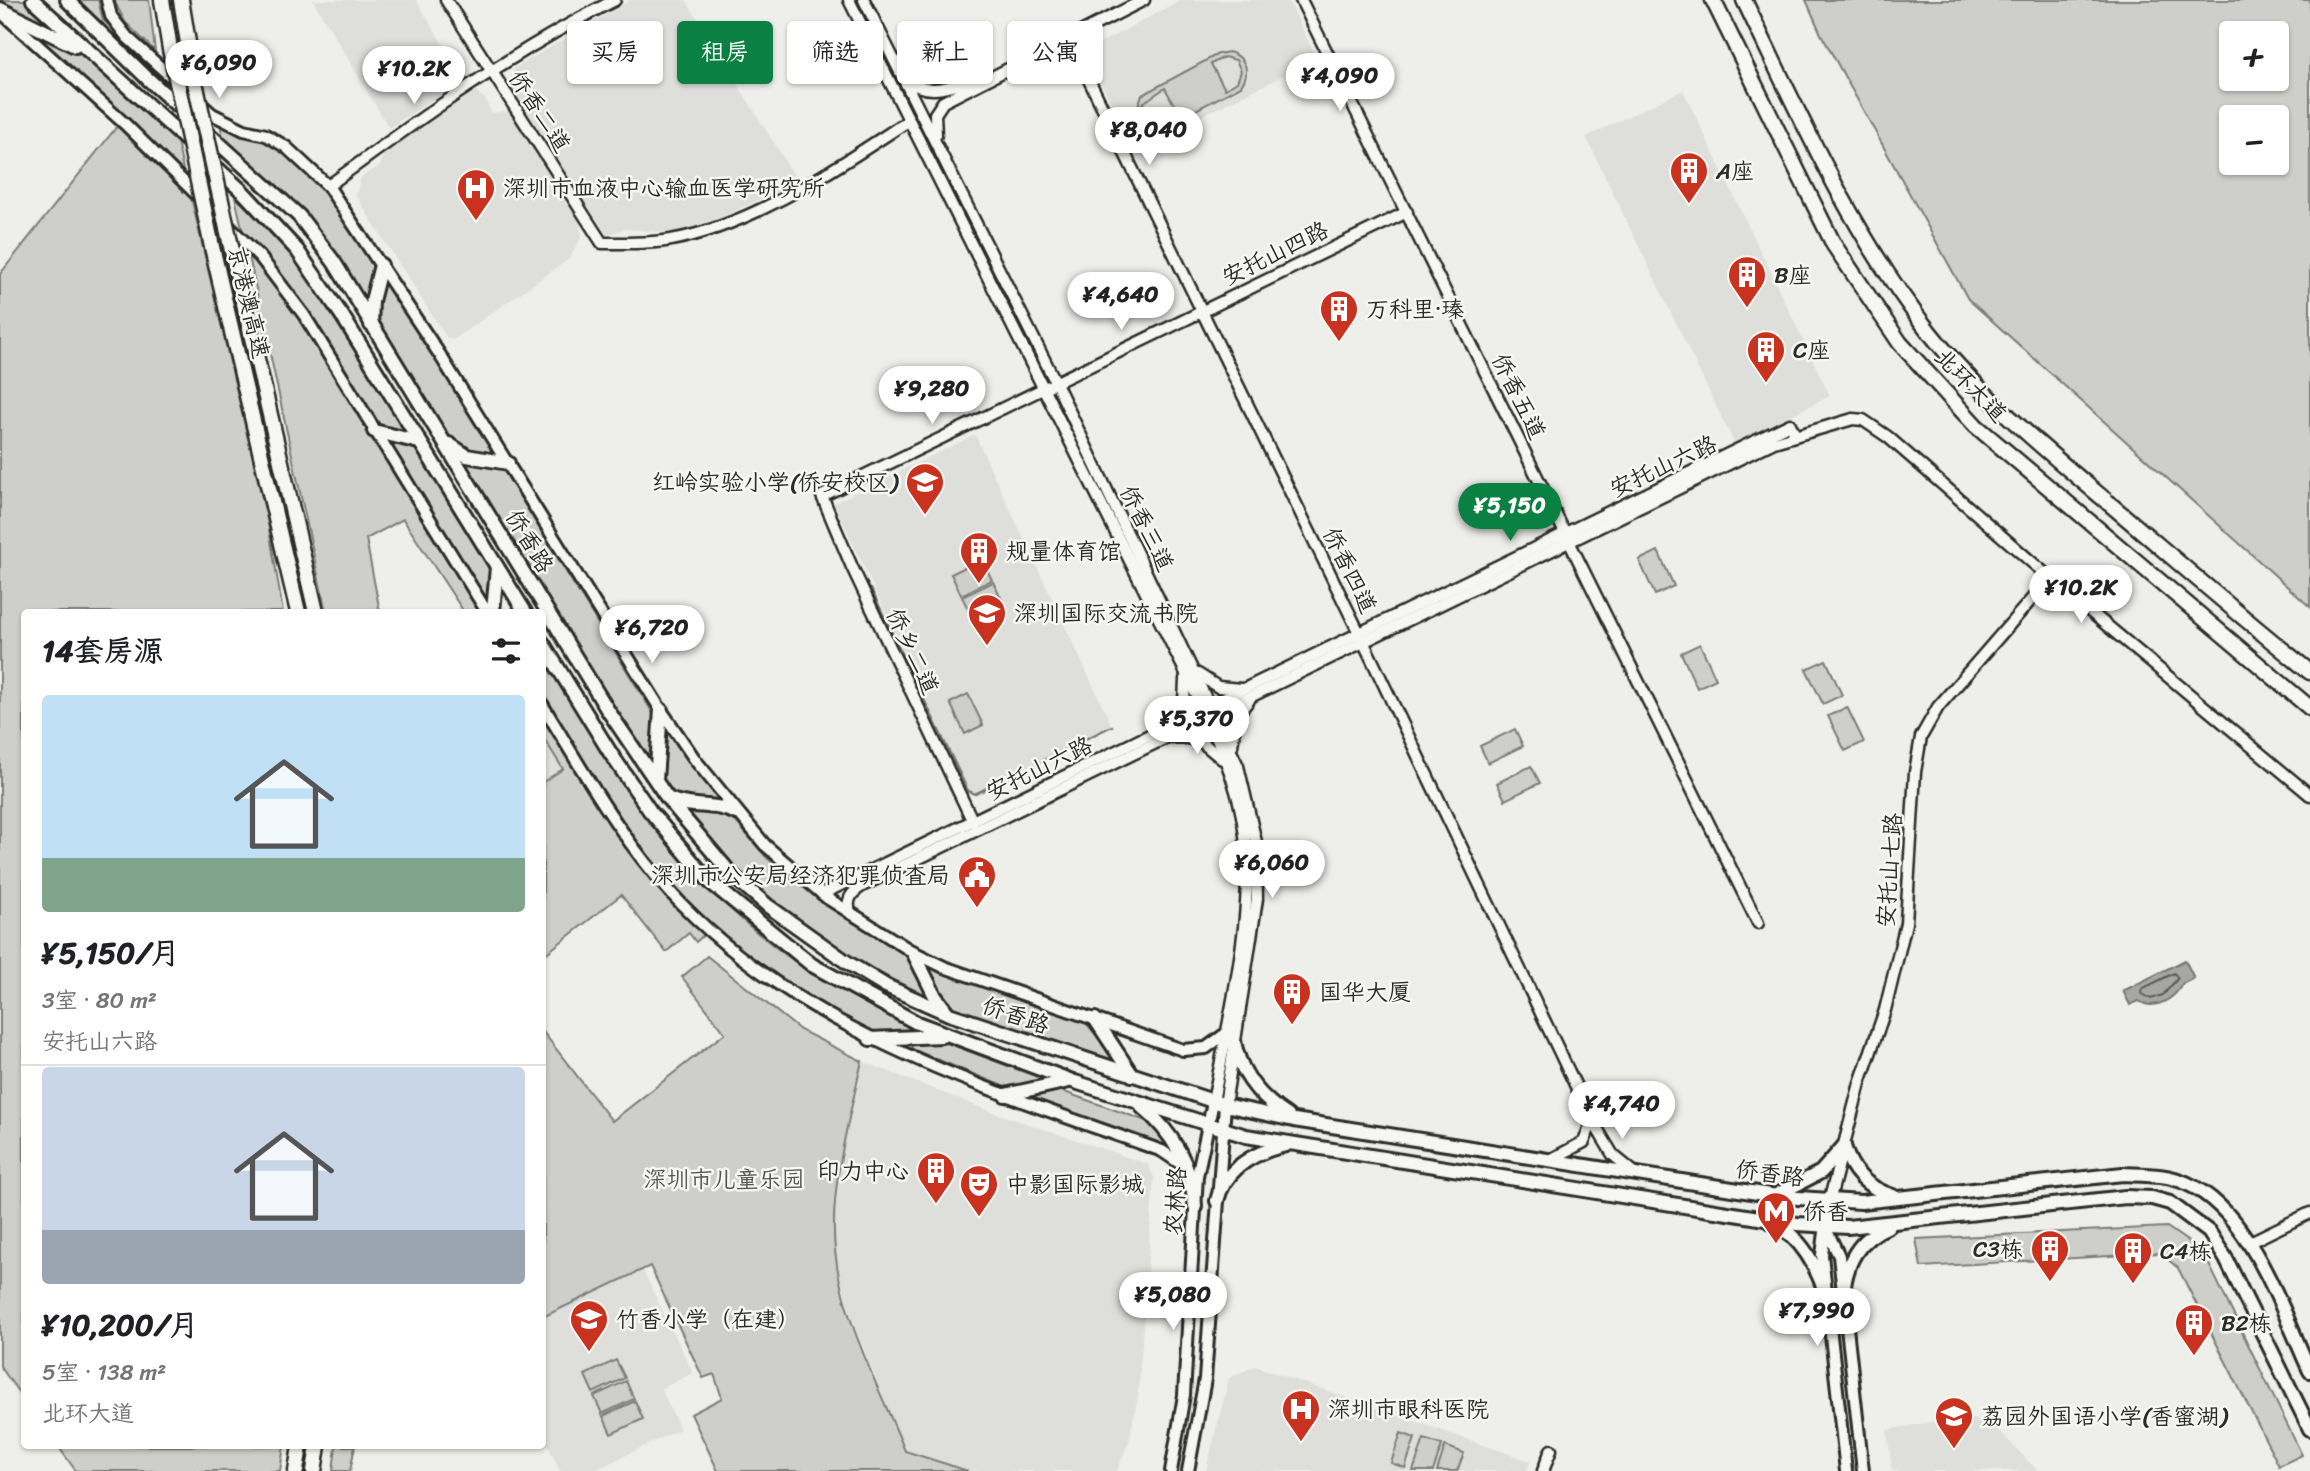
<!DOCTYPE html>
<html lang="zh">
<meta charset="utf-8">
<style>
body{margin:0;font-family:Sriracha,"LXGW WenKai TC",sans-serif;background:#f2f2f2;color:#202124;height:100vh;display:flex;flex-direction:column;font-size:26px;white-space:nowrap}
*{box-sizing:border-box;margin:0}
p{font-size:23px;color:#757577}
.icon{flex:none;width:38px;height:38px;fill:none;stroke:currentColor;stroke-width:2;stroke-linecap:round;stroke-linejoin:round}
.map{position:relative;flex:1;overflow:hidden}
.drawer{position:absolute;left:21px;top:609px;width:525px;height:840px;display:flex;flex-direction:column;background:#fff;border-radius:7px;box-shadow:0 2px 5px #0004}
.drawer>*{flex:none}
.top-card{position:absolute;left:567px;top:21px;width:665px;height:63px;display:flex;gap:14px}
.controls{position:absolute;left:2219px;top:21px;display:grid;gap:14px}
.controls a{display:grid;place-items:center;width:70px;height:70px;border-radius:7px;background:#fff;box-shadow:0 2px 5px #0004;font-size:35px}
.price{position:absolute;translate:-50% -60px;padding:0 16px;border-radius:24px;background:#fff;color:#222;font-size:23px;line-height:46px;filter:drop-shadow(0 2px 4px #0008)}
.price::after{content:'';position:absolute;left:50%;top:42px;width:21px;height:16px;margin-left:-10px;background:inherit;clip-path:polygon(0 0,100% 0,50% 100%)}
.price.on{background:#0b8043;color:#fff}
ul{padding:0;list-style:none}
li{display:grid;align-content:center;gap:14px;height:371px;padding:0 21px}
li+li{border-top:2px solid #e0e0e0}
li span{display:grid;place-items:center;height:217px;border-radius:7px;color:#555}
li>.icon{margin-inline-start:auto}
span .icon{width:126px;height:126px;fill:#fffc;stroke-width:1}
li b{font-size:30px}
h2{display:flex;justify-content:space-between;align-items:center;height:84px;padding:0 21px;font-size:30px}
.tag{padding:0 24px;border-radius:7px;background:#fff;box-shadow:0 2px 5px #0004;font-size:24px;line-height:63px}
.tag.on{background:#0b8043;color:#fff}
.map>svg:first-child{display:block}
.built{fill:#dededb}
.green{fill:#cececa;stroke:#7c7c7a;stroke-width:2;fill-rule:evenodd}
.water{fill:#a6a6a3;stroke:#757573;stroke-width:2}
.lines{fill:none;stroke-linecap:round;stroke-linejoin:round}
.shore{stroke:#5c5c5b;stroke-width:2}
.stream{stroke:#757573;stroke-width:2.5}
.tertiary-casing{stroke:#2b2b2b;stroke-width:15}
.secondary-casing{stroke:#2b2b2b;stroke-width:16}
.primary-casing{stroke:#2b2b2b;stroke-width:18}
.trunk-casing{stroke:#2b2b2b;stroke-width:19}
.motorway-casing{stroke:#2b2b2b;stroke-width:19}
.tertiary{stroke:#f6f6f2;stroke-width:10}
.secondary{stroke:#f6f6f2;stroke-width:10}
.primary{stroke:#f6f6f2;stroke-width:12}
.trunk{stroke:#f6f6f2;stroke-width:14}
.motorway{stroke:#f6f6f2;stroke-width:14}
.motorway-bridge-casing{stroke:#2b2b2b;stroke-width:19;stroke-linecap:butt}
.motorway-bridge{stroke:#f6f6f2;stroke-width:14}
.labels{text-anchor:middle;stroke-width:5;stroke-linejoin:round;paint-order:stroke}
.street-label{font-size:23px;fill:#2b2b2b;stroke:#f6f6f2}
.poi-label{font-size:23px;fill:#2b2b2b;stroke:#f6f6f2;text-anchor:start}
.park-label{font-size:23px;fill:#545453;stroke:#f6f6f2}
</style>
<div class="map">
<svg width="2310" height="1471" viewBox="0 0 2310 1471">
<rect width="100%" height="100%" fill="#eeeeea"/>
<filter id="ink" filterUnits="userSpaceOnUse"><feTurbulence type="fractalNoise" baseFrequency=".0143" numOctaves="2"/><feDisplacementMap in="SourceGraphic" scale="14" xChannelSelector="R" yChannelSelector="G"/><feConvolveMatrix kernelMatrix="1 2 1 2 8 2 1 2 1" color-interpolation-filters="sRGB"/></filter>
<g filter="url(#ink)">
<g class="built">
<polygon points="313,0 416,0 459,71 452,87 389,128"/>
<polygon points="630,0 686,0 798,182 724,216 674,233 624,229 607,235 508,84 515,68"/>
<polygon points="1182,0 1288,0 1317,59 1134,149 1085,51"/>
<polygon points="1683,90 1830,396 1734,443 1586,137"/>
<polygon points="476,91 486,100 491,113 512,110 577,210 582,236 569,259 453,340 446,337 356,196 361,177 380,166 385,150"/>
<polygon points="975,435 1112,726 975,793 969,791 834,503"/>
<polygon points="542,737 563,770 543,782 542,782"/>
<polygon points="862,1061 992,1112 1148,1164 1154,1178 1138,1396 1129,1441 1117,1471 968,1471 905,1451 849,1312 836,1257 833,1223 848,1120"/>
<polygon points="642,1269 693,1373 661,1389 680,1429 593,1471 560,1471 543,1435 543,1317"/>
<polygon points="1255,1366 1530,1461 1527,1471 1206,1471 1229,1378"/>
<polygon points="1965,1416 1996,1428 2038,1471 1892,1471 1887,1430"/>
</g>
<g class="green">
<polygon points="0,0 25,0 59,31 0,7"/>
<polygon points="75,0 98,0 103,20 165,78 165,83"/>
<polygon points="114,0 149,0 155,51 125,22"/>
<path d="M1806 0H2310V607L1968 299 1821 34ZM2277 33V79H2231V33ZM2277 117V163H2231V117Z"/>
<polygon points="33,31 85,57 177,141 185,179 31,34"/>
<path d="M1229 52C1246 57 1251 71 1241 86L1160 129C1147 130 1139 123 1136 111L1142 95 1218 54ZM1224 57 1236 60 1241 71 1237 82 1225 89 1211 64ZM1165 88 1179 114 1159 124 1151 123 1142 114 1143 103Z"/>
<polygon points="119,124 190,193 268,523 283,612 24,612 24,1400 0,1366 0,274"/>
<path d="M220 124C235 135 254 134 270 143 316 167 345 219 373 260L368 305 335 252 300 207 223 137Z"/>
<polygon points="235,197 286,244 409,435 376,428 244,237"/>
<polygon points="248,252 306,327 482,612 464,612 403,519 366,539 380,612 326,612"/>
<polygon points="383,274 495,453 473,453 451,442 376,318"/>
<polygon points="382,439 414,446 494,574 488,609"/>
<polygon points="461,458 501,466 659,723 649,766"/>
<polygon points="1658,551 1674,586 1655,595 1639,560"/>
<polygon points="982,559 992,580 961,595 951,574"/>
<polygon points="993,582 1003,602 972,617 962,597"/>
<polygon points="1700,644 1716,679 1697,688 1681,653"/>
<path d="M542 653C615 772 680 882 797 963 836 990 880 1010 923 1031L878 1037 856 1028 759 965 697 912 630 834 543 698Z"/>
<polygon points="1826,660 1842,695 1823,704 1806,669"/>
<polygon points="968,694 983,725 965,734 950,703"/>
<polygon points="1847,707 1864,742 1845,751 1828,716"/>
<path d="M542 710C592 787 637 872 707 932L696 942 689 933 666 952 621 895 543 956V782L563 769 543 737Z"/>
<polygon points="1515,729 1523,746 1488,763 1480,746"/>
<path d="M665 732H667L719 801C694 809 673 796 659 776Z"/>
<polygon points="1531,766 1540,783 1505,800 1497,783"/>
<path d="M685 811 730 815 766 857 794 881 912 959 929 998C888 977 846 957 808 930 761 896 722 855 685 811Z"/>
<path d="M707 956 800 1030 862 1061C851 1109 834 1175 834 1224 832 1302 876 1379 905 1451L968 1471H718L691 1414 722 1398 714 1374 703 1378 650 1266 543 1317V1032L612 1121 725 1033 682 977Z"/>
<polygon points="924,963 1086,1023 1119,1062 950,1007 941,1001"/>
<polygon points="936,1039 1048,1081 1015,1091 912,1049 912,1042"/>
<polygon points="1053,1088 1149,1122 1163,1132 1176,1156 1157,1145 1032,1097"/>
<polygon points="2167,1227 2203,1252 2302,1455 2279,1466 2178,1268 2160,1253 1921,1267 1916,1239"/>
<polygon points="616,1360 625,1378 593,1393 585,1375"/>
<polygon points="626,1381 634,1399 602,1414 594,1396"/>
<polygon points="635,1401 643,1419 611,1434 603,1416"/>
<polygon points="1401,1433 1415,1438 1405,1468 1391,1463"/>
<polygon points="1424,1439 1442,1445 1433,1471 1413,1471"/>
<polygon points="58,1446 284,1446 280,1471 76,1471"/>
<polygon points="336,1446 355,1446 350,1471 333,1471"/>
<polygon points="1445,1446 1464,1453 1457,1471 1437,1471"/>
</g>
<path class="water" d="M2185 960 2194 978 2182 984C2175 998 2155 1012 2139 1001L2130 1005 2123 991Z"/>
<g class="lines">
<polygon class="shore" points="2174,973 2178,978 2163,995 2151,999 2141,993 2142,989"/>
<g class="stream">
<polyline points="871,589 968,791 975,794 1023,771"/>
<polyline points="1071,746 1112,726"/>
<polyline points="1036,764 1064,750"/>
</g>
<defs>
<g id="tertiary">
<path d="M446 0 602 243C625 243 649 244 671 240 755 225 839 166 908 121"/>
<path d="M849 0 1182 665C1203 710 1227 754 1239 802 1262 892 1230 1011 1213 1102"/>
<polyline points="864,0 1056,383 1238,766 1256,842 1257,899 1225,1105"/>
<polyline points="1301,0 1758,923"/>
<polyline points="1069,39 1363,641 1592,1120 1613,1155 1635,1173"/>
<path d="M905 78C926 97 949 87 973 80"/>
<polyline points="936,135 935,114 943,102 1144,0"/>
<path d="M328 186C420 118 513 51 615 0"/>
<polyline points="1198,674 1218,687 1242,689"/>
<polyline points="1171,723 1184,702 1185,679"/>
<polyline points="1171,737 1198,739 1222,759"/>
<polyline points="1232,746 1236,716 1249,700"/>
<polyline points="973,822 852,567 822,496 1407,212"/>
<polyline points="822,894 1790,424 1795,435"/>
<path d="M851 914C844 899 854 890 866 884L1774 442 1853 419 1863 420 1888 437 2050 578 2310 795"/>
<polyline points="1550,1160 1584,1142 1592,1121"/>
<polyline points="1829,1202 1860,1083 1885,1010 1906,923 1915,772 1921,737 1938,707 2050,578"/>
<polyline points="2248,1243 2310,1213"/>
<polyline points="1543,1471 1551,1450"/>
</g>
<g id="secondary">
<polyline points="107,0 111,16 127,37 212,114 244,130 266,135 286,147 328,186 440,355 661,710 696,761 765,845 827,898 913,952 944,967 1183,1050 1206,1048 1224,1035"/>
<polyline points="2,13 125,124 260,257 304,315 487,612"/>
<path d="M542 704C578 763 612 823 656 876 785 1029 981 1086 1162 1151L1187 1168"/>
<polyline points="1829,1202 1822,1255 1846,1471"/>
<polyline points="1825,1227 1839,1256 1863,1471"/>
<polyline points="1171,1471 1184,1395 1197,1176 1213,1102"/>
<polyline points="1188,1471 1205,1379 1225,1105"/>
</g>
<g id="primary">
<polyline points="33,0 243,192 297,250 343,317 525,612"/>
<path d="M67 0 147 78 299 216 334 262 607 709 668 799 732 875 768 906 848 963 886 986 949 1014 1225 1105 1294 1120 1783 1197 1861 1202 2123 1174C2144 1175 2167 1174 2186 1183 2251 1211 2282 1311 2310 1371"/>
<polyline points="0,9 75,46"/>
<polyline points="371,325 372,301 381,265"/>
<polyline points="374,431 419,442"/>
<polyline points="449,444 467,456 508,463"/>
<polyline points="493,612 497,567"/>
<polyline points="542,642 611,754 650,811 709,881 812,965 917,1023 1075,1082 1246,1136 1797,1224 1848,1227 2126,1197 2152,1198 2170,1203 2209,1232 2226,1259 2310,1429"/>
<polyline points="656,780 661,710"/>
<path d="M669 799C690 809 715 802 736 813"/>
<polyline points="913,952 935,996 947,1012"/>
<polyline points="1095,1019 1132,1075"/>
<polyline points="870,1039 942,1036"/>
<path d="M1234 1041C1240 1074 1260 1098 1288 1116"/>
<polyline points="1005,1095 1069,1081"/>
<path d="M1142 1107C1174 1133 1191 1165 1195 1206"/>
<path d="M1844 1146C1851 1172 1867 1188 1893 1196"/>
<polyline points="1778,1194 1821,1172 1844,1146"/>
<path d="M1217 1201C1225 1168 1255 1152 1286 1145"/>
<path d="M1772 1223C1802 1236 1817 1268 1827 1297"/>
<path d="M1843 1294C1846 1262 1858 1239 1889 1226"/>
</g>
<g id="trunk">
<polyline points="1713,0 1834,245 1900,343 1976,426 2310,708"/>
<path d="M1744 0C1799 114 1851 233 1930 333 1982 398 2047 451 2111 505 2177 561 2242 618 2310 672"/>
</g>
<g id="motorway">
<polyline points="162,0 170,49"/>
<polyline points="181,0 193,73"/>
<polyline points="212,247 298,612"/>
<polyline points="236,269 316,612"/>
<polyline points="296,1471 300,1446"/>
<polyline points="314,1471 318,1446"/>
</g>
</defs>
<use href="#tertiary" class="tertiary-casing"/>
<use href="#secondary" class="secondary-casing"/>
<use href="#primary" class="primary-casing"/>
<use href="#trunk" class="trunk-casing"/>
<use href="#motorway" class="motorway-casing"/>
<use href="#tertiary" class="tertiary"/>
<use href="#secondary" class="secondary"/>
<use href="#primary" class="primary"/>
<use href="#trunk" class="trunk"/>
<use href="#motorway" class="motorway"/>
<defs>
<g id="motorway-bridge">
<polyline points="170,49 212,247"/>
<polyline points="193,73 236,269"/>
</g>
</defs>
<use href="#motorway-bridge" class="motorway-bridge-casing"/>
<use href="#motorway-bridge" class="motorway-bridge"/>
</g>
</g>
<defs>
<symbol id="building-pin" viewBox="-11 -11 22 30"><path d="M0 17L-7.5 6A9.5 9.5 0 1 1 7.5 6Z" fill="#c8321e" stroke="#f6f6f2"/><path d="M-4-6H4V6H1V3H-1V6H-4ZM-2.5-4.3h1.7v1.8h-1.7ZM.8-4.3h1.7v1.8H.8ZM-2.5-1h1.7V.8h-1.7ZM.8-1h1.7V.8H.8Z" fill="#fff"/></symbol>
<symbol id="hospital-pin" viewBox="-11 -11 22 30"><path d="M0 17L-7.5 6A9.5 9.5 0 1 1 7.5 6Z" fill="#c8321e" stroke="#f6f6f2"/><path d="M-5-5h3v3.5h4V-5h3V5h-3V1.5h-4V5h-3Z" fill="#fff"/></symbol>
<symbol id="school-pin" viewBox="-11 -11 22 30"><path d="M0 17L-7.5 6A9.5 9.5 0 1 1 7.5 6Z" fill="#c8321e" stroke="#f6f6f2"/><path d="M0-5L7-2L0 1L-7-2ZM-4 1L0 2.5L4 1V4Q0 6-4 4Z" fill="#fff"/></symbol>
<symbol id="civic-pin" viewBox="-11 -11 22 30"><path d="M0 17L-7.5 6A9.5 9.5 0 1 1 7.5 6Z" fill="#c8321e" stroke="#f6f6f2"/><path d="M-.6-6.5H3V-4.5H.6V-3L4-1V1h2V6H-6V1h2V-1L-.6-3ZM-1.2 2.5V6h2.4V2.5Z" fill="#fff"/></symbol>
<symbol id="theatre-pin" viewBox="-11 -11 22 30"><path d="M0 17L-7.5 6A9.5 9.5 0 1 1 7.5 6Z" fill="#c8321e" stroke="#f6f6f2"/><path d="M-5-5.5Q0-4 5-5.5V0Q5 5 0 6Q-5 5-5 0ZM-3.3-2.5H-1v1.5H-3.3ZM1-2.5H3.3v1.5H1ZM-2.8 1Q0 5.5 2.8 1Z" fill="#fff"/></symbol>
<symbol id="metro-pin" viewBox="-11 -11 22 30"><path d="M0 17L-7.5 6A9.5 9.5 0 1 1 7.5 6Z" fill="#c8321e" stroke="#f6f6f2"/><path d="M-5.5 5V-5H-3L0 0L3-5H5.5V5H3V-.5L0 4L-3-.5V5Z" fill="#fff"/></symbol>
<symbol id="university-pin" viewBox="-11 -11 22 30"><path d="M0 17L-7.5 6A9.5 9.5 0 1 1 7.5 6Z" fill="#c8321e" stroke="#f6f6f2"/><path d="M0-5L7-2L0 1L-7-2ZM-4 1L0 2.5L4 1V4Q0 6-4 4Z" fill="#fff"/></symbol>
</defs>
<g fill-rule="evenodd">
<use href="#building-pin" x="1667" y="149" width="44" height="60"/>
<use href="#hospital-pin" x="454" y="166" width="44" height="60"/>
<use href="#building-pin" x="1725" y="253" width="44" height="60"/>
<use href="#building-pin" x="1317" y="287" width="44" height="60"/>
<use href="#building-pin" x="1744" y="328" width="44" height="60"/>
<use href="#school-pin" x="903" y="460" width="44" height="60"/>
<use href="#building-pin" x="957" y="529" width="44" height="60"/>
<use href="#school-pin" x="965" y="591" width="44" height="60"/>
<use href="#civic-pin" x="955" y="853" width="44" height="60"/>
<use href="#building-pin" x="1270" y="970" width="44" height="60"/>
<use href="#building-pin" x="914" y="1149" width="44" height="60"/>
<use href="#theatre-pin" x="957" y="1162" width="44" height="60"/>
<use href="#metro-pin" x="1754" y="1189" width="44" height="60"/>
<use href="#building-pin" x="2028" y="1227" width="44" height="60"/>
<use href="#building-pin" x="2111" y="1229" width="44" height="60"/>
<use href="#university-pin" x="567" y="1297" width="44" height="60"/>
<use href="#building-pin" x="2172" y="1301" width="44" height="60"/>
<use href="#hospital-pin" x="1279" y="1387" width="44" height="60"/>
<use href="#school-pin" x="1932" y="1394" width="44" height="60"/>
</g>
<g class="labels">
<g class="street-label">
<text transform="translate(540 111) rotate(57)" y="8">侨香二道</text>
<text transform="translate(1275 253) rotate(-26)" y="8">安托山四路</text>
<text transform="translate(249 302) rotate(77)" y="8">京港澳高速</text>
<text transform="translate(1971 385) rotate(46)" y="8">北环大道</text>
<text transform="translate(1519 396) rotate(64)" y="8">侨香五道</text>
<text transform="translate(1663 466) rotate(-25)" y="8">安托山六路</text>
<text transform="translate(1147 528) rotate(64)" y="8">侨香三道</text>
<text transform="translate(530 541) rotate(59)" y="8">侨香路</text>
<text transform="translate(1350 570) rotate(64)" y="8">侨香四道</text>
<text transform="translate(913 651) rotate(65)" y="8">侨乡二道</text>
<text transform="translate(1039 768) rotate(-26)" y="8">安托山六路</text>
<text transform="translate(1889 870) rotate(-86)" y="8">安托山七路</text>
<text transform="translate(1016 1015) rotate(19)" y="8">侨香路</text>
<text transform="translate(1770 1173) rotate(8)" y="8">侨香路</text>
<text transform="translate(1175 1201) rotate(-86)" y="8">农林路</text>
</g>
<g class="poi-label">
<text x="1716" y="179">A座</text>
<text x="503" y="196">深圳市血液中心输血医学研究所</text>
<text x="1774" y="283">B座</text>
<text x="1366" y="317">万科里·瑧</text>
<text x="1793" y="358">C座</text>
<text x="898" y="490" text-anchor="end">红岭实验小学(侨安校区)</text>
<text x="1006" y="559">规量体育馆</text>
<text x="1014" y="621">深圳国际交流书院</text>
<text x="950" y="883" text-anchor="end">深圳市公安局经济犯罪侦查局</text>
<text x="1319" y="1000">国华大厦</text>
<text x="909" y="1179" text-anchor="end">印力中心</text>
<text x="1006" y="1192">中影国际影城</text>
<text x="1803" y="1219">侨香</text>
<text x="2023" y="1257" text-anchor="end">C3栋</text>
<text x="2160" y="1259">C4栋</text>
<text x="616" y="1327">竹香小学（在建）</text>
<text x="2221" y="1331">B2栋</text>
<text x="1328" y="1417">深圳市眼科医院</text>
<text x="1981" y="1424">荔园外国语小学(香蜜湖)</text>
</g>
<g class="park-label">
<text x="724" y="1187">深圳市儿童乐园</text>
</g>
</g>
</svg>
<div class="controls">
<a>+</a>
<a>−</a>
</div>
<b class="price" style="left:219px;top:100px">¥6,090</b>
<b class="price" style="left:414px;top:106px">¥10.2K</b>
<b class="price" style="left:1340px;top:113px">¥4,090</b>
<b class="price" style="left:1149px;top:167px">¥8,040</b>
<b class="price" style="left:1121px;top:332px">¥4,640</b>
<b class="price" style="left:932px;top:426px">¥9,280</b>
<b class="price on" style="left:1510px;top:543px">¥5,150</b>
<b class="price" style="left:2081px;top:625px">¥10.2K</b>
<b class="price" style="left:652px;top:665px">¥6,720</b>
<b class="price" style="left:1197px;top:756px">¥5,370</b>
<b class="price" style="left:1272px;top:900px">¥6,060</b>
<b class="price" style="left:1622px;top:1141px">¥4,740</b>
<b class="price" style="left:1173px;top:1332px">¥5,080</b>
<b class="price" style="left:1817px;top:1348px">¥7,990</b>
<div class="top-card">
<a class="tag">买房</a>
<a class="tag on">租房</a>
<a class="tag">筛选</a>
<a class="tag">新上</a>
<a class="tag">公寓</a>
</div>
<section class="drawer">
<h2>14套房源<svg class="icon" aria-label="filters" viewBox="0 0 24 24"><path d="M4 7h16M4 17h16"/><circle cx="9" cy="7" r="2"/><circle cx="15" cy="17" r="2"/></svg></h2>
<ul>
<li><span style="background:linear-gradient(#bfe0f5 75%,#7fa58c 0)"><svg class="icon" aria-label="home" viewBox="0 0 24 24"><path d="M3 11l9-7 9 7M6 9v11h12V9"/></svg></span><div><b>¥5,150/月</b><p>3室 · 80 m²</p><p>安托山六路</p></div></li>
<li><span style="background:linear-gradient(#c9d6e8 75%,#9aa5b1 0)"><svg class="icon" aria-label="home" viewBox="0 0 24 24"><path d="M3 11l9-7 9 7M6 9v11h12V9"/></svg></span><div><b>¥10,200/月</b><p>5室 · 138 m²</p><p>北环大道</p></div></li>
</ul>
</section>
</div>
